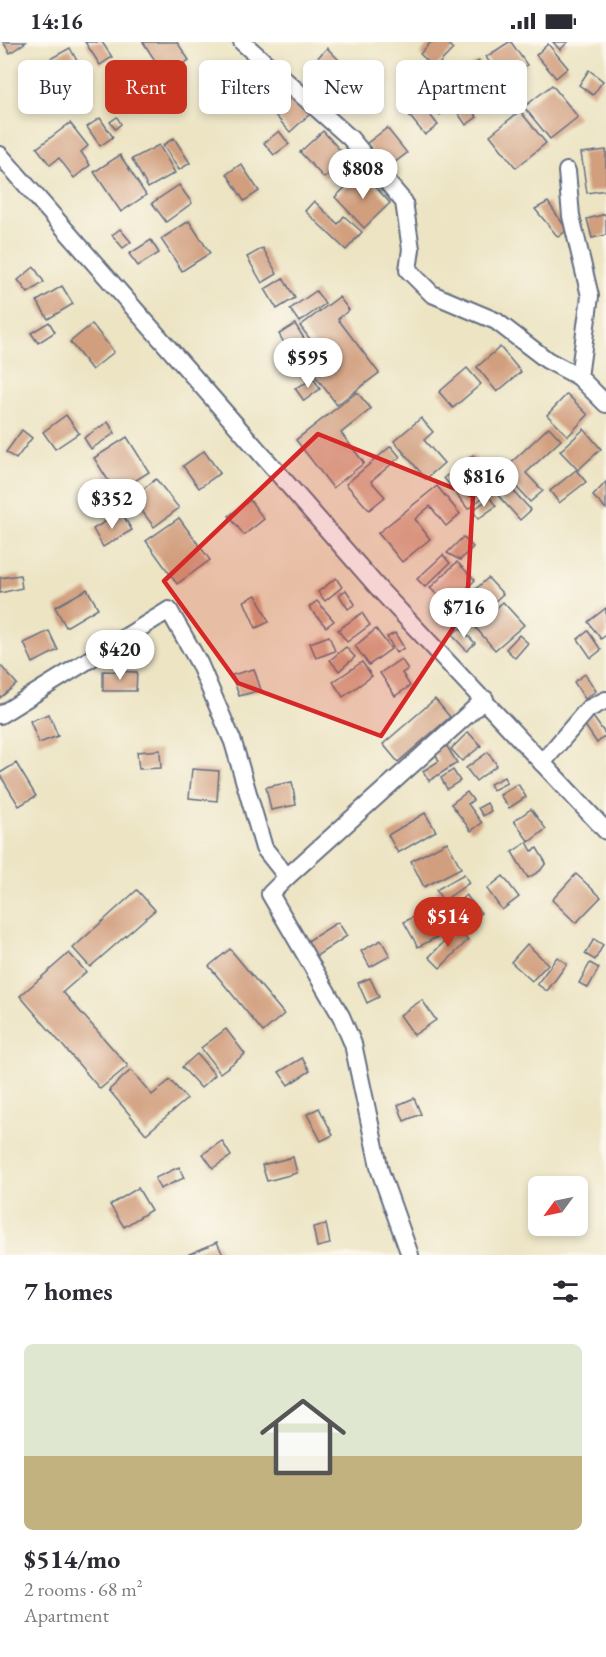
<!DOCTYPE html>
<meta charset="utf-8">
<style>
body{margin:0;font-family:"EB Garamond",serif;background:#f2f2f3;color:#2b2b33;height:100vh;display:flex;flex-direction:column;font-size:22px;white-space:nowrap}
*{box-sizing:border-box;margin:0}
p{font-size:20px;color:#7c7c81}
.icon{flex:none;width:33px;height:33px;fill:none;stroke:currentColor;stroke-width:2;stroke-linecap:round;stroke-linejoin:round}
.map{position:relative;height:1213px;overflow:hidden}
.details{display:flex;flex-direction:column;background:#fff;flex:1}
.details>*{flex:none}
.top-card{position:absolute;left:18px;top:18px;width:570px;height:54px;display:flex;gap:12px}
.needle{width:39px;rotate:237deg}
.controls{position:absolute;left:528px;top:1134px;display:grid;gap:12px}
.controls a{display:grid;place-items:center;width:60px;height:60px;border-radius:9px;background:#fff;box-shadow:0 3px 9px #0003;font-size:30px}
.price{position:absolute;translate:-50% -51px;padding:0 14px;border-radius:21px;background:#fff;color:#222;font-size:20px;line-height:39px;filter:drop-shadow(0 2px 3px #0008)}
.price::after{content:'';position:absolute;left:50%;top:36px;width:18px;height:14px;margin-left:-9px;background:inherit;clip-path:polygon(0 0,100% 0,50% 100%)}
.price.current{background:#c8321e;color:#fff}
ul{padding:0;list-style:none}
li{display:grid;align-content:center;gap:12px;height:318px;padding:0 24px}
li span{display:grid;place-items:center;height:186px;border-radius:9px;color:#555}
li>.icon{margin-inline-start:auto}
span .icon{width:108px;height:108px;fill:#fffc;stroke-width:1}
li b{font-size:26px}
h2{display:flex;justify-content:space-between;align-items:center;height:72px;padding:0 24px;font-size:26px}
.tag{padding:0 21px;border-radius:9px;background:#fff;box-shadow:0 3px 9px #0003;font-size:21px;line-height:54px}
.tag.current{background:#c8321e;color:#fff}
.status{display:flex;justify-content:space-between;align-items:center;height:42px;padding:0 30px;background:#fff;direction:ltr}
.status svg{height:16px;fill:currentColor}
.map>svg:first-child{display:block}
.building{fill:#d19e7e}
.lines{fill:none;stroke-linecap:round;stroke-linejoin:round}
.street-casing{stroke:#646e81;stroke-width:20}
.street{stroke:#fff;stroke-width:16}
.marked{fill:#d62828;fill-opacity:0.2;stroke:#d62828;stroke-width:4.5;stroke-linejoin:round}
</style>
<div class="status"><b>14:16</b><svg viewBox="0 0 49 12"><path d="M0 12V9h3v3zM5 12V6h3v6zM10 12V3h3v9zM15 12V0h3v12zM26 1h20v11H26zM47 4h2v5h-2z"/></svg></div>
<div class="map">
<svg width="606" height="1213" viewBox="0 0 606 1213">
<rect width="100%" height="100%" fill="#fbf7ec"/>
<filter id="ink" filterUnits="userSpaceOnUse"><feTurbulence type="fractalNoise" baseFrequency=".0167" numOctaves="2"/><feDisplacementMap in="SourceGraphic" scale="12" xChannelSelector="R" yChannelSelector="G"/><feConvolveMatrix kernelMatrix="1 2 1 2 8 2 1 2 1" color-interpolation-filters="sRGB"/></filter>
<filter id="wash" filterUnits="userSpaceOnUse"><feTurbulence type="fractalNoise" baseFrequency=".008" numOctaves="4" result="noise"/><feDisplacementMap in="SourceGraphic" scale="24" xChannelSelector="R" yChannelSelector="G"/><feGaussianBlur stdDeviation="1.35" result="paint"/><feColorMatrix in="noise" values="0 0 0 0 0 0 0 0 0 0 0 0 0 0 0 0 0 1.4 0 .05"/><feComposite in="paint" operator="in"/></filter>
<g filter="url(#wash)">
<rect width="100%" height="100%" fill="#ece4c3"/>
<g id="blocks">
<g class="building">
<polygon points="3,0 26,0 10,11"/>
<polygon points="85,0 102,0 112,15 100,23"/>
<polygon points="143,0 177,0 189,18 165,34"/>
<polygon points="431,0 446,0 453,7 435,26 420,12"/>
<polygon points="509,0 511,0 527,23 502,40 486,15"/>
<polygon points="553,0 568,0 560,8"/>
<polygon points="548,2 568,26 556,36 536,13"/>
<polygon points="70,6 88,39 66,51 48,18"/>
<polygon points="327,6 353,32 335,51 309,25"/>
<polygon points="479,19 493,43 471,56 456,32"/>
<polygon points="257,20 278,44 260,59 240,36"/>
<polygon points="589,28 603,39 593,53 579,43"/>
<polygon points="442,35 460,56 440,73 422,52"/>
<polygon points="552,43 578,75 550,97 524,65"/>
<polygon points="294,54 310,72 290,90 274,72"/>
<polygon points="417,56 438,83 425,93 403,66"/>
<polygon points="466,60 477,75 466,83 455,67"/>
<polygon points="520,69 546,101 516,126 490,93"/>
<polygon points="117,75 121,82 115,87 110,80"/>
<polygon points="100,76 113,95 100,104 87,85"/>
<polygon points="70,81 88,104 81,110 90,123 74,136 59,116 50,123 37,106"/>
<polygon points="387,86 407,111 386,127 366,102"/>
<polygon points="279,89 289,102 274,113 264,101"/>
<polygon points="323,89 347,116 324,136 300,110"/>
<polygon points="174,96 190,121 179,128 163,103"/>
<polygon points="159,103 175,131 148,146 132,117"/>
<polygon points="606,108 606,148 587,151 581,111"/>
<polygon points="120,113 146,153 121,170 94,130"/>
<polygon points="241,122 259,149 244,159 227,132"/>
<polygon points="362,130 390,161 364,186 335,155"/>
<polygon points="179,143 192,161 166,180 152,161"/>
<polygon points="314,159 338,182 344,174 362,190 346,208 305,169"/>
<polygon points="548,160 567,188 558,195 535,167"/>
<polygon points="606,172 606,193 592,196 587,177"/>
<polygon points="189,179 210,211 182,229 161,197"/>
<polygon points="120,187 131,200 123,206 112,193"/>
<polygon points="151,198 159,211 138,224 129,212"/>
<polygon points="263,206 277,232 262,241 247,215"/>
<polygon points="34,225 44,240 28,251 18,238"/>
<polygon points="283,236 295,256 277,267 265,247"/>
<polygon points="62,244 73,262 48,277 37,259"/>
<polygon points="316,249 325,262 299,280 290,267"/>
<polygon points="339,255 349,268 338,277 379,331 337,363 302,316 316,305 300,284"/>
<polygon points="49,280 55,290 38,301 31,291"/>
<polygon points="92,282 114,310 92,328 70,300"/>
<polygon points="295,282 305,298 288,308 279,292"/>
<polygon points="500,305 521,330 497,350 477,325"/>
<polygon points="467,326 481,342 453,366 439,350"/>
<polygon points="314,337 320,347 304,359 295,346"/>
<polygon points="357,350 371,367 341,391 364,421 333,446 296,398"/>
<polygon points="567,352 588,373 568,394 547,373"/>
<polygon points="66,373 79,391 55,407 43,390"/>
<polygon points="421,376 433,390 424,398 444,421 426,437 394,399"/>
<polygon points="108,380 115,391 91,407 84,396"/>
<polygon points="549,385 561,398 526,431 543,449 530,460 502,429"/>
<polygon points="584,387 601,407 578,428 560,409"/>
<polygon points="22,388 32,396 16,417 6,410"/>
<polygon points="127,395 149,430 116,451 94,416"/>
<polygon points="391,404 400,415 371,439 385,455 369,468 346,442"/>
<polygon points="204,409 220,431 199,446 183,424"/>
<polygon points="473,413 497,444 468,467 444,436"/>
<polygon points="576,428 586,440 559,461 550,449"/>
<polygon points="156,437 179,466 154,485 132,456"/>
<polygon points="505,440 531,468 520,478 495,450"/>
<polygon points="606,440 606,467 593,454"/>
<polygon points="437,444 460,472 446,484 430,464 415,477 430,497 402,520 378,491"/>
<polygon points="490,456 496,464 478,477 473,468"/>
<polygon points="250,458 264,477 244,493 229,474"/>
<polygon points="121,470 132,488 103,505 93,487"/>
<polygon points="179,476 210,518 177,542 146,499"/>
<polygon points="463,495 473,505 460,518 447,511"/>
<polygon points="443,513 450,521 425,545 417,537"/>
<polygon points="457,520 475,538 449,564 430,546"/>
<polygon points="20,533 22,546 0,551 0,536"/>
<polygon points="336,536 342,545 325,559 318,550"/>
<polygon points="488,536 503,552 465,586 451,569"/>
<polygon points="87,547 98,566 66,585 55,565"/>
<polygon points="346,548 355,562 348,567 339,553"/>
<polygon points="256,553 269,580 256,586 244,559"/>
<polygon points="317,559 334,579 326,585 309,565"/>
<polygon points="503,560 524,583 495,608 475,585"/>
<polygon points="606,566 606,593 601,597 588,580"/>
<polygon points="362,571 370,583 347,600 338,588"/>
<polygon points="460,586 475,601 467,609 452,593"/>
<polygon points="376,587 391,607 369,623 355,604"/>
<polygon points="49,589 58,608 33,621 24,601"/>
<polygon points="588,589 601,608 591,616 578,597"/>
<polygon points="395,591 404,606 396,611 387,595"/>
<polygon points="519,593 528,601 515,616 506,607"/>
<polygon points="329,594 335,609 316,616 310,601"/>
<polygon points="346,605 355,615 339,629 330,618"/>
<polygon points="401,617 408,627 402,631 410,644 395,654 380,631"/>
<polygon points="362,620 372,634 343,655 333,640"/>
<polygon points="0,623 17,642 0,656"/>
<polygon points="254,627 261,648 239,654 232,633"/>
<polygon points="103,629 137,630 136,649 103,649"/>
<polygon points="585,632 596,649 585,657 574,640"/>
<polygon points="435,657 450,675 398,720 383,702"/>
<polygon points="49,672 58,694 39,701 30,679"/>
<polygon points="591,672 606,693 597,701 582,679"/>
<polygon points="468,690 481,704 462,719 451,707"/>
<polygon points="445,701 457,721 429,739 423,729 439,719 434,709"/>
<polygon points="160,708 161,726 139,727 137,710"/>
<polygon points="488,710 497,723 476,739 466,726"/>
<polygon points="16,721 36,754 19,764 0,733 0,731"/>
<polygon points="192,727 219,729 217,759 189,756"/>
<polygon points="453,728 460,739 447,747 441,736"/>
<polygon points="504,735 507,741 493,748 490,742"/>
<polygon points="292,740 296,763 271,768 266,745"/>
<polygon points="518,742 526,755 509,766 500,753"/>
<polygon points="467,750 473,758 468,762 482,781 471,789 451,762"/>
<polygon points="487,761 491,769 483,774 478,766"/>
<polygon points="531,767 546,787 529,800 514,779"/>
<polygon points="425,771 436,789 398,811 388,793"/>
<polygon points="447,800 461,826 424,845 411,819"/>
<polygon points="527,800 532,809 537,806 546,821 540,829 528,836 512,810"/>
<polygon points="464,832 469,841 443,859 436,848"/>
<polygon points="576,832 601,855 576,881 552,858"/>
<polygon points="503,834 519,855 502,868 487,847"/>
<polygon points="137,848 155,868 90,925 73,906"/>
<polygon points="466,853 481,871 464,886 449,868"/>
<polygon points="433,864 447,890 418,905 404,880"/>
<polygon points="338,880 347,894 315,915 306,900"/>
<polygon points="457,887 468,898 440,926 429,915"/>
<polygon points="594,897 603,903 595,918 585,912"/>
<polygon points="381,898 390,914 370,925 361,909"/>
<polygon points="527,902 548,922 532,939 511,920"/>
<polygon points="230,907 284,972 263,990 209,924"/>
<polygon points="69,911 86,930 63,950 128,1024 100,1047 20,954"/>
<polygon points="557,915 567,922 547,949 537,942"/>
<polygon points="590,921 599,926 588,946 579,941"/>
<polygon points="370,936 379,955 367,961 358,941"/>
<polygon points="422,958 436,978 414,993 400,973"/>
<polygon points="226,987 245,1012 220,1031 201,1006"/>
<polygon points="197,1012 215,1033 201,1046 182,1025"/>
<polygon points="302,1016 310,1029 288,1043 279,1030"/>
<polygon points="131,1028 152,1053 170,1038 187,1057 146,1092 109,1048"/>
<polygon points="414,1056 421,1072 404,1079 398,1063"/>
<polygon points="319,1066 333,1093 321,1099 307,1072"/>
<polygon points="222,1099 231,1114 213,1126 203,1112"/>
<polygon points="293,1115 297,1131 267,1139 262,1123"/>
<polygon points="179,1125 184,1136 160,1147 155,1136"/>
<polygon points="138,1146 151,1168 124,1185 110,1163"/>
<polygon points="326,1182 330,1202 317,1205 313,1185"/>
<polygon points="217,1200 223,1213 187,1213"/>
</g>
</g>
</g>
<g filter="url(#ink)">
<use href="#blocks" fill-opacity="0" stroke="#646e81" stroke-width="1.5"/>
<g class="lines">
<defs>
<g id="street">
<polyline points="242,0 350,96 404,160 411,207 408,228 432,252 496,279 547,318 579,335 606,362"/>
<polyline points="0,113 380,548 606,789"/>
<polyline points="567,129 571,174 590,254 579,335"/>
<polyline points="0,673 169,568 199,621 233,700 264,806 287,835"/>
<polyline points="542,721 588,667 606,658"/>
<polyline points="410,1213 380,1129 353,1002 341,974 270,852 287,835 485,657"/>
</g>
</defs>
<use href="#street" class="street-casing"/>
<use href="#street" class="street"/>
</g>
</g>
<path class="marked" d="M318 392 473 454 467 565 381 694 238 641 164 539Z"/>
</svg>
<div class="controls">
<a><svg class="needle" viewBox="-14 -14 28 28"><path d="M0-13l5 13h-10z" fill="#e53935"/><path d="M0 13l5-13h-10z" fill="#7c7c81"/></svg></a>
</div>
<b class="price" style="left:363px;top:158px">$808</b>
<b class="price" style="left:308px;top:347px">$595</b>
<b class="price" style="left:484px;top:466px">$816</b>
<b class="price" style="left:112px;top:488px">$352</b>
<b class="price" style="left:464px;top:597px">$716</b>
<b class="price" style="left:120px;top:639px">$420</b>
<b class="price current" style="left:448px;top:906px">$514</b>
<div class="top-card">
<a class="tag">Buy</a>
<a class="tag current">Rent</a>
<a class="tag">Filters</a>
<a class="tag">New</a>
<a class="tag">Apartment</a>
</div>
</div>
<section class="details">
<h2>7 homes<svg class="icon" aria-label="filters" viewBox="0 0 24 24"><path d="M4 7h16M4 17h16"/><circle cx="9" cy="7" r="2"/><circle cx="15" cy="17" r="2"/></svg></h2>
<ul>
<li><span style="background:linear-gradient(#dfe7d0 60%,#c2b280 0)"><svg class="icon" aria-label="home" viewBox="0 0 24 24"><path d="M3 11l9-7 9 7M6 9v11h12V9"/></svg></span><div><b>$514/mo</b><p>2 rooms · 68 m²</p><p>Apartment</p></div></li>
</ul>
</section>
